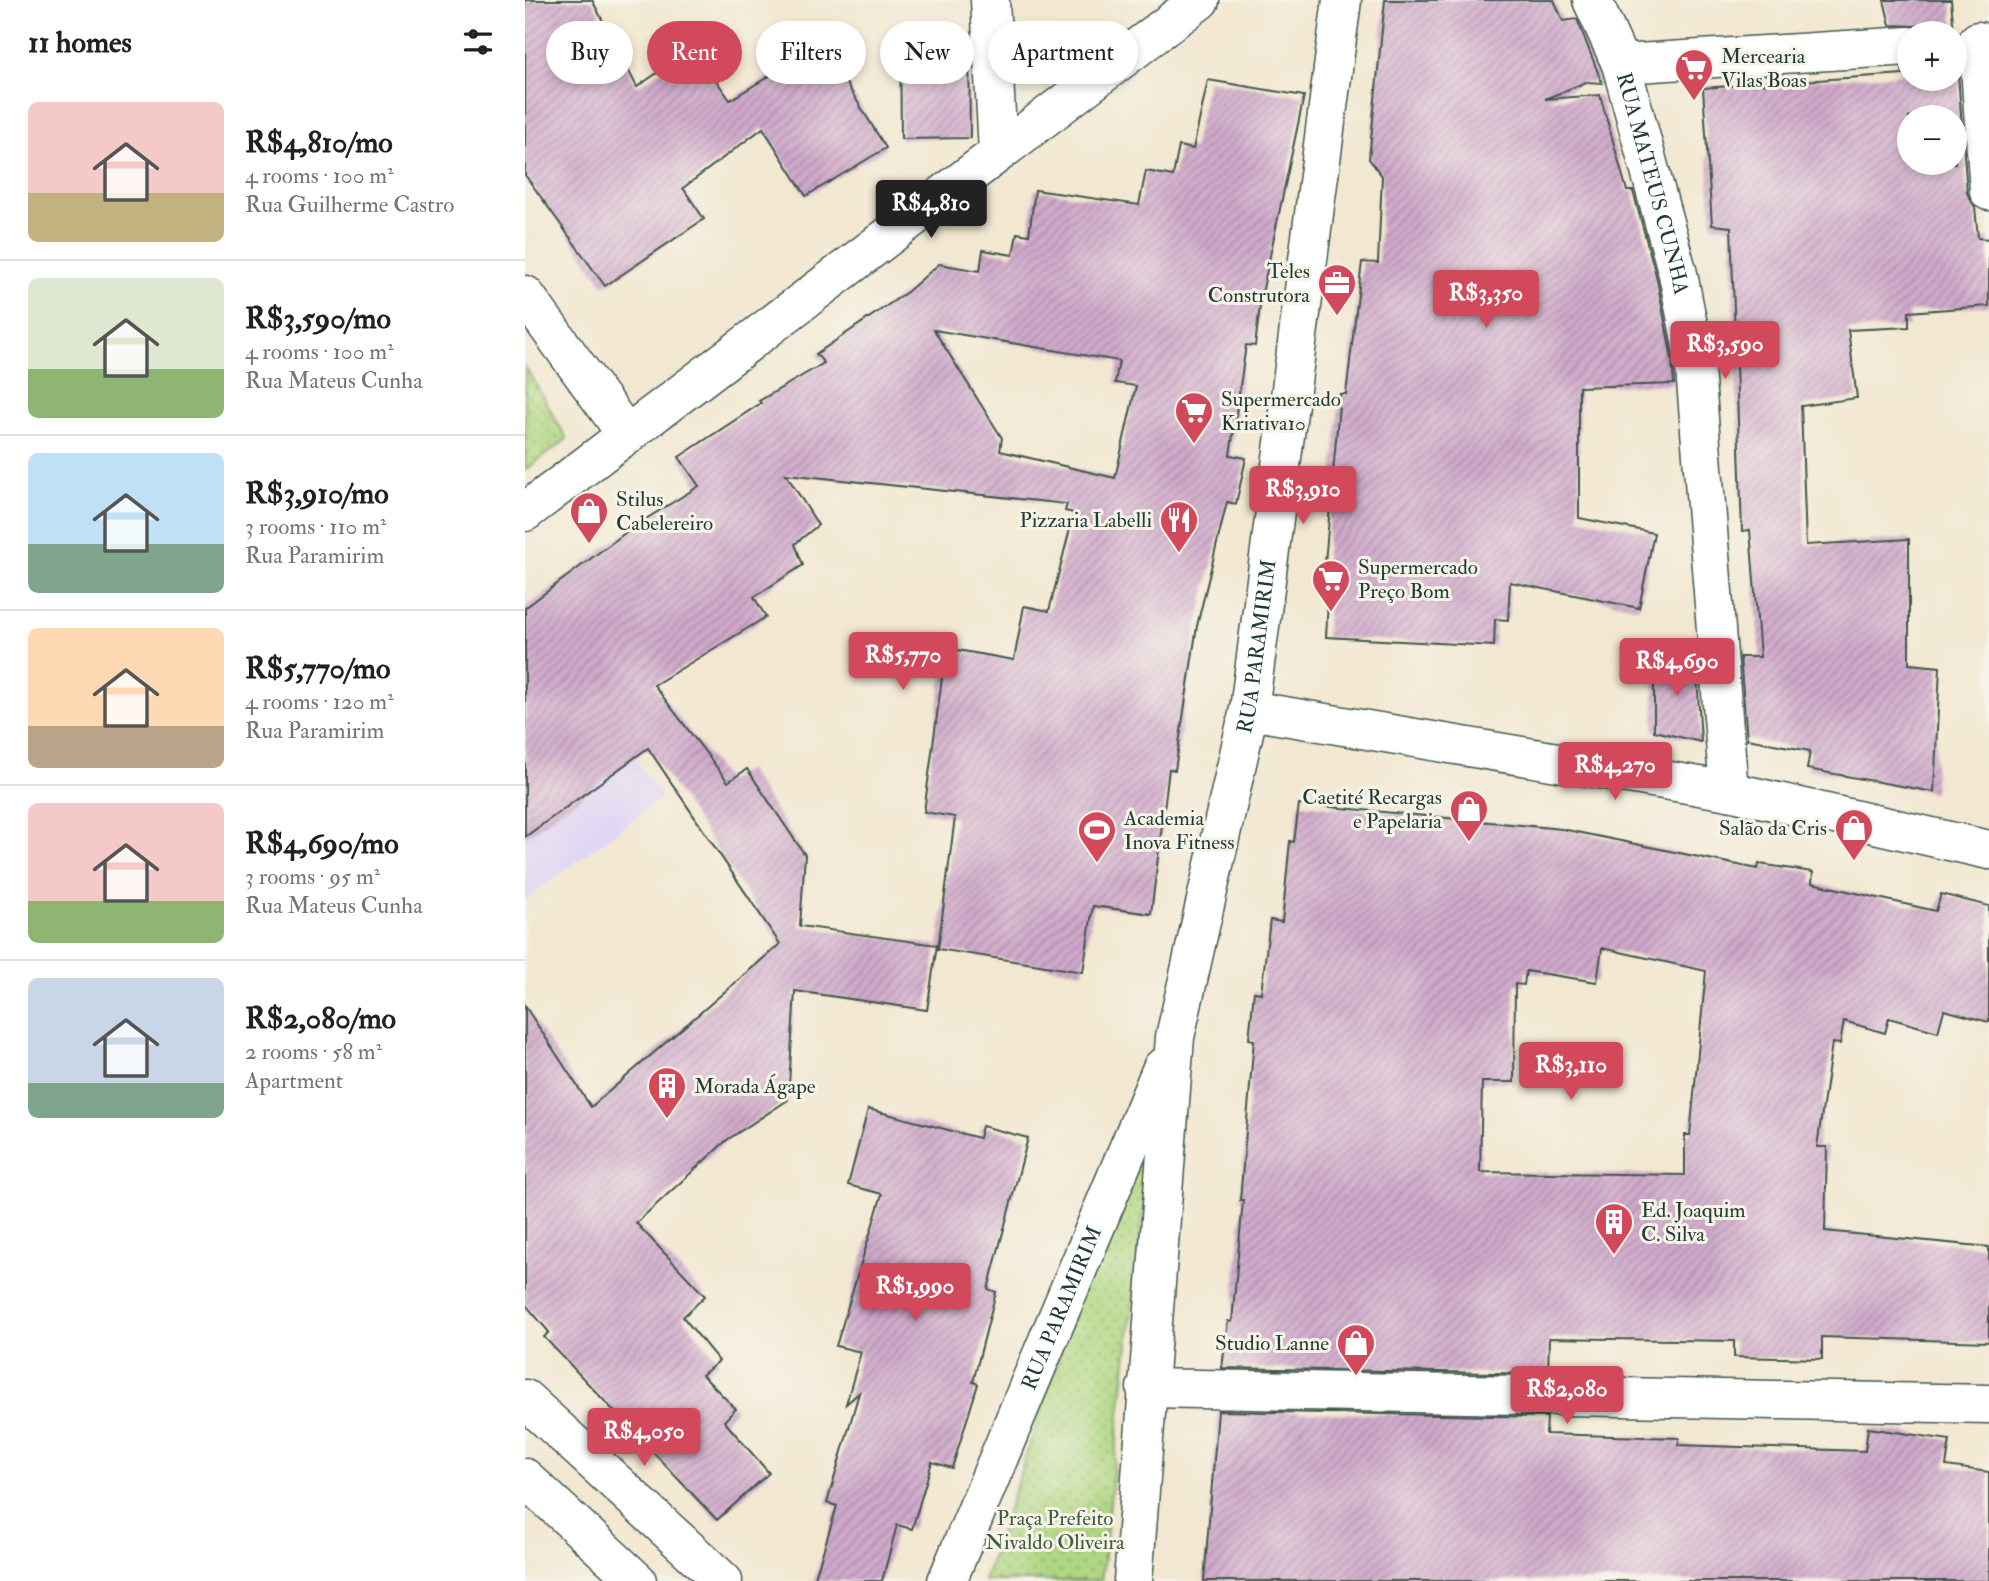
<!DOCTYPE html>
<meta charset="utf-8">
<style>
body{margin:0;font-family:"IM FELL Double Pica",serif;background:#f2f2f2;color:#202124;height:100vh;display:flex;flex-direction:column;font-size:26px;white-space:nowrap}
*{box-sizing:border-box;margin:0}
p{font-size:23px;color:#757577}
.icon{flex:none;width:38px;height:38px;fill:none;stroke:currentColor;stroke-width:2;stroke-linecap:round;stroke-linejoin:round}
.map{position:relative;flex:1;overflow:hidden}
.drawer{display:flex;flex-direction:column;background:#fff;width:525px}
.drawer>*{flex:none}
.banner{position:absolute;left:21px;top:21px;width:665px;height:63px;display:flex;gap:14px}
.fabs{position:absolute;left:1372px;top:21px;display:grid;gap:14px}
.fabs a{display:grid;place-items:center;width:70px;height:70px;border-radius:50%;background:#fff;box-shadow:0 4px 10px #0003;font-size:35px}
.price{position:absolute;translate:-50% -60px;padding:0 16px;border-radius:7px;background:#d1495b;color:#fff;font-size:23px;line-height:46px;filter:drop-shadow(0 2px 4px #0008)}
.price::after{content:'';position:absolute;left:50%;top:42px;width:21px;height:16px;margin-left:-10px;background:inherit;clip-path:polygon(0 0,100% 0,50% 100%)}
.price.on{background:#222;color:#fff}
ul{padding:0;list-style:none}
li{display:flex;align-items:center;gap:21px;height:175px;padding:0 28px}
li+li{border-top:2px solid #e0e0e0}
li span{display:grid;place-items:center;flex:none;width:196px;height:140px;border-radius:10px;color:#555}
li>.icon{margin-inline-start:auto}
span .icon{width:84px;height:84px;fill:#fffc;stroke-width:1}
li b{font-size:30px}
h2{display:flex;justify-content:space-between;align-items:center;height:84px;padding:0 28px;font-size:30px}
.tag{padding:0 24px;border-radius:32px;background:#fff;box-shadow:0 4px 10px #0003;font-size:24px;line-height:63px}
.tag.on{background:#d1495b;color:#fff}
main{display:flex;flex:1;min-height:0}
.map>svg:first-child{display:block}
.built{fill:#ddd5f6}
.park{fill:url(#park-dots);stroke:#678a5a;stroke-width:2}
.building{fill:url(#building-hatch);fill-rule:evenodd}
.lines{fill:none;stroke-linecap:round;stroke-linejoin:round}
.minor-casing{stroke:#3f564b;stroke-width:41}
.tertiary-casing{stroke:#3f564b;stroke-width:41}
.secondary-casing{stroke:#3f564b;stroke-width:41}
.minor{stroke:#fff;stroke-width:38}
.tertiary{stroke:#fff;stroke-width:38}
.secondary{stroke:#fff;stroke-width:38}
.labels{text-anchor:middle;stroke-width:6;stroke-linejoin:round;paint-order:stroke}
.poi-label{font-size:21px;fill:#1f3d34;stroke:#f7f3e8;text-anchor:start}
.street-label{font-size:21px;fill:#1f3d34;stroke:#f7f3e8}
.park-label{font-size:21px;fill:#3c5c43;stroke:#f7f3e8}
</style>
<main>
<section class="drawer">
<h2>11 homes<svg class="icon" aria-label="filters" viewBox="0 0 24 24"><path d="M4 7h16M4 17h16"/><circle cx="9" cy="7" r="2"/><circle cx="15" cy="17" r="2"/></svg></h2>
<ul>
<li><span style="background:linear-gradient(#f6c9c9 65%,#c2b280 0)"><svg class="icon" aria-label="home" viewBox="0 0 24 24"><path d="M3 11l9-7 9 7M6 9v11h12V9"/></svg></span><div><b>R$4,810/mo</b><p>4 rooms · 100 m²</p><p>Rua Guilherme Castro</p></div></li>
<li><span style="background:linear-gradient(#dfe7d0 65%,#8fb573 0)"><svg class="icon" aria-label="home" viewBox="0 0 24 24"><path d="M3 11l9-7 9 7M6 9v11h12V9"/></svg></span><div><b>R$3,590/mo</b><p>4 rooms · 100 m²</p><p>Rua Mateus Cunha</p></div></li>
<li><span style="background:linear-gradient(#bfe0f5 65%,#7fa58c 0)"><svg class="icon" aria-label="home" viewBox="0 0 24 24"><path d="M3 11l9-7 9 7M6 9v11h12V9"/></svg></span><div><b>R$3,910/mo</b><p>3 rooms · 110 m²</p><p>Rua Paramirim</p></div></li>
<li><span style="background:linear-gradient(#ffd9b3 70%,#b9a48a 0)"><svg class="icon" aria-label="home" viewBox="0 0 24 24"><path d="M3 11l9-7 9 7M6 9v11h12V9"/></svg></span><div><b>R$5,770/mo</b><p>4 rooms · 120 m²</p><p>Rua Paramirim</p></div></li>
<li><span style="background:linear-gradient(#f6c9c9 70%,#8fb573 0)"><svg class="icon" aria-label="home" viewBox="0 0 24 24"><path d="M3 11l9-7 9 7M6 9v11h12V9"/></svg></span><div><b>R$4,690/mo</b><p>3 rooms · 95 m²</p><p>Rua Mateus Cunha</p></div></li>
<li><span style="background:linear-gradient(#c9d6e8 75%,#7fa58c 0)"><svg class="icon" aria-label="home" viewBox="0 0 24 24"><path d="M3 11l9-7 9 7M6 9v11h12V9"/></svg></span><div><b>R$2,080/mo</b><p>2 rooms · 58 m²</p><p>Apartment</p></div></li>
</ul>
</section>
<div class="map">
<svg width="1464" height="1581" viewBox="0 0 1464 1581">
<defs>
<pattern id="park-dots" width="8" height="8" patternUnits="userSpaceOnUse" patternTransform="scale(1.75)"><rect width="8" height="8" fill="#afd681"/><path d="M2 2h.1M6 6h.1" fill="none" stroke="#8eaf6a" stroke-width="1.8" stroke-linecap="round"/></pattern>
<pattern id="building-hatch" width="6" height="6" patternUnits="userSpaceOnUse" patternTransform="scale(1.75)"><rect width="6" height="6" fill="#d0a9cb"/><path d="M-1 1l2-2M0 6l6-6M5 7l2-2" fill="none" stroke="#a88ba6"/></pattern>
</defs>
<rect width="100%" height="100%" fill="#f7f3e8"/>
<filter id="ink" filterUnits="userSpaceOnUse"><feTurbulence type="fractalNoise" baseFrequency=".0143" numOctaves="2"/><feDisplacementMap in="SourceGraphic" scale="14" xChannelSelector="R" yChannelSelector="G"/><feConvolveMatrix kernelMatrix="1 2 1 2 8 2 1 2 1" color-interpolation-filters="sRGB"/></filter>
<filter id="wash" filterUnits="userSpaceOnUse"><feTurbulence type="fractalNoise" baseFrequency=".00686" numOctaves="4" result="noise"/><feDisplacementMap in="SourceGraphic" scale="28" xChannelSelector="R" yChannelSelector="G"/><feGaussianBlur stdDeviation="1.57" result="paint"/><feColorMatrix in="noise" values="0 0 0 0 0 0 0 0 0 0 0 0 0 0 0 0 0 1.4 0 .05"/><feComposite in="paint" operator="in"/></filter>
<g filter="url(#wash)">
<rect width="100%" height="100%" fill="#f2e7d0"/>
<polygon class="built" points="0,596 137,798 0,900"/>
<g class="park">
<polygon points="0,366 42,439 0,470"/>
<polygon points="636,1053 576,1581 459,1581"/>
</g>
<g id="blocks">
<g class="building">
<polygon points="0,0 67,0 112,87 168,48 205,100 297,44 361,148 281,196 238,128 158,188 179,219 80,286 0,175"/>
<polygon points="860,0 1029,0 1038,21 1052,19 1056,29 1077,83 1061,82 1020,99 1075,95 1102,191 1108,191 1132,279 1147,359 1149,384 1054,387 1054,518 1129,533 1114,608 985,582 983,620 970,619 969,646 801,637 805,564 800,563 815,394 821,394 837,262 853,263 857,176 844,159"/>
<polygon points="1359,0 1426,0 1429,33 1402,33 1393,26 1365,25"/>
<path d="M1430 35 1442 193 1450 207 1453 238 1464 239V306L1384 312V327L1323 330 1332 398 1276 406 1281 545 1384 539V664L1415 667 1409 792 1282 769 1285 751 1222 739 1215 657H1235L1225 530 1217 531 1206 227 1187 225 1178 88 1378 74 1377 68H1384V79H1430ZM1384 117H1430V163H1384Z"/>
<polygon points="444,39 445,138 376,139 375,40"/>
<path d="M683 80 779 96 736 298 730 346 721 345 705 455 721 458 711 504 702 502 672 626 650 770 644 769 626 914 568 906 558 972 413 949 430 817 399 812 421 648 489 660 499 606 524 611 549 513 540 511 542 504 261 474 293 525 270 544 278 565 229 597 241 617 129 685 203 782 222 769 280 855 275 926 412 945 402 1010 270 991 263 1100 202 1140 111 1223 180 1296 158 1317 194 1361 177 1375 211 1409 199 1421 244 1473 192 1520 19 1337 24 1332 0 1304V1006L66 1107 255 944 123 748 0 837V608L108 527 174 486 154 457 236 403 234 401 299 363 291 354 382 292 414 264 455 271 458 250 488 255 492 233 504 235 510 190 614 205 621 171 648 176 654 146 668 149ZM409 330 594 361 590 383 611 386 590 478 475 451 477 438Z"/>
<polygon points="1129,657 1171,657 1176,742 1129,731"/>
<path d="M774 804 1037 829 1233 869 1234 864 1288 872 1287 883 1411 911 1416 894 1464 906V1022L1419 1010 1413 1032 1364 1018 1360 1033 1319 1021 1315 1044 1307 1043 1292 1147H1302L1300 1231 1464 1247V1342L1297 1337V1359L1209 1357V1341L1024 1338 1023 1374 697 1368 703 1321 707 1322 718 1200H715L729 1040 724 1039 729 992 736 993 745 920 757 922 765 841 769 842ZM1077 948 1181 971 1165 1135H1160V1175L955 1172 957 1082H989L990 984 999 985 1001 971 1072 982Z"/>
<polygon points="343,1109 454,1138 457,1126 503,1138 463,1289 471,1292 448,1382 453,1384 427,1468 407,1462 387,1529 372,1525 357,1581 289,1581 312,1506 302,1503 334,1393 321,1404 336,1352 311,1346 357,1194 323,1185"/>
<polygon points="693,1411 1022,1417 1021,1434 1154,1438 1153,1445 1340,1451 1343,1428 1425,1440 1421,1466 1464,1472 1464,1581 679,1581"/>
</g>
</g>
</g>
<g filter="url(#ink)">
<use href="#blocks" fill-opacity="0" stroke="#3f564b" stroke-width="2"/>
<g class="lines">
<defs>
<g id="minor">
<polyline points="465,0 473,152"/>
<path id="s1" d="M1067 0 1096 64 1153 274 1169 356 1204 791"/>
<polyline points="1453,41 1464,191"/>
<polyline points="1096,64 1384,46"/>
<polyline points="0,295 102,435"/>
<polyline points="724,710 1204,791 1464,850"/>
<polyline points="621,1388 1464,1404"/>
</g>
<polyline id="tertiary" points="0,512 675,0"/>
<g id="secondary">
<polyline points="0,1399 198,1581"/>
<polyline points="0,1478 112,1581"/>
<path id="s2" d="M422 1581 637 1068"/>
<path id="s3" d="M608 1581 650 1037 724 710 817 0"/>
</g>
</defs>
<use href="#minor" class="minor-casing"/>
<use href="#tertiary" class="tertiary-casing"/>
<use href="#secondary" class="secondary-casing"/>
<use href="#minor" class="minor"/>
<use href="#tertiary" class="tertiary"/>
<use href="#secondary" class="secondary"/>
</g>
</g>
<defs>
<symbol id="supermarket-pin" viewBox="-11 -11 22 30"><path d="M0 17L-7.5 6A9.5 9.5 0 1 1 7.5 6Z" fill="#d1495b" stroke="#f7f3e8"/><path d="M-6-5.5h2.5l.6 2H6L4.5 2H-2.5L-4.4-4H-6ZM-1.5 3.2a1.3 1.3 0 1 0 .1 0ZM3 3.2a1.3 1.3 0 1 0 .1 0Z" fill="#fff"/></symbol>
<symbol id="office-pin" viewBox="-11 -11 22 30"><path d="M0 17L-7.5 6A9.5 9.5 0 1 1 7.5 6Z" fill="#d1495b" stroke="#f7f3e8"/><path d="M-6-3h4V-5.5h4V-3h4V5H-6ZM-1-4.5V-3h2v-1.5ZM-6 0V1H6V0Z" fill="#fff"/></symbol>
<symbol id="shop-pin" viewBox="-11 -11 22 30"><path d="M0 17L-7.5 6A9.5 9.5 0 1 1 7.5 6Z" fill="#d1495b" stroke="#f7f3e8"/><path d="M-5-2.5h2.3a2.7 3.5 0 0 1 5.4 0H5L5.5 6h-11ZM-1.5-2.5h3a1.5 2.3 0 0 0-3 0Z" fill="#fff"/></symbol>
<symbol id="restaurant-pin" viewBox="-11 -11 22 30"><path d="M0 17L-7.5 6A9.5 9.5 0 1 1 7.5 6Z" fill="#d1495b" stroke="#f7f3e8"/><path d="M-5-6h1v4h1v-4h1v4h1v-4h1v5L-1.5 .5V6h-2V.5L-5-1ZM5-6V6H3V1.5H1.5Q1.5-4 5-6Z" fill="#fff"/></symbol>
<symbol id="stadium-pin" viewBox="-11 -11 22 30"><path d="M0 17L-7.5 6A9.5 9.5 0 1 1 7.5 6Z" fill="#d1495b" stroke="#f7f3e8"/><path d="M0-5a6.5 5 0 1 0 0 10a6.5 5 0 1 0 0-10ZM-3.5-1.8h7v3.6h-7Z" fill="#fff"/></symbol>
<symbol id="building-pin" viewBox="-11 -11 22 30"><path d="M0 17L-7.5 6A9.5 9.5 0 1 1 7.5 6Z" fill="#d1495b" stroke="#f7f3e8"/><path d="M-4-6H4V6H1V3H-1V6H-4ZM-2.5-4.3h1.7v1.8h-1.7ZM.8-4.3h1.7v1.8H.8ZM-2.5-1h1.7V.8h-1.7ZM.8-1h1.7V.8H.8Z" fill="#fff"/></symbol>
</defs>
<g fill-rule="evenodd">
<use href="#supermarket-pin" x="1147" y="46" width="44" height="60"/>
<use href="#office-pin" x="790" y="261" width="44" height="60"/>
<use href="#supermarket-pin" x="647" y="389" width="44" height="60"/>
<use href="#shop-pin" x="42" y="489" width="44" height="60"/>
<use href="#restaurant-pin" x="632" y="498" width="44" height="60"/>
<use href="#supermarket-pin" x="784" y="557" width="44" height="60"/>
<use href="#shop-pin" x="922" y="787" width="44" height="60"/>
<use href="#shop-pin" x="1307" y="806" width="44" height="60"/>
<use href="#stadium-pin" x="550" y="808" width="44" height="60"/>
<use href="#building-pin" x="120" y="1064" width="44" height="60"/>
<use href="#building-pin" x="1067" y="1200" width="44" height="60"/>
<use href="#shop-pin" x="809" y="1321" width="44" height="60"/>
</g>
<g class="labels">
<g class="poi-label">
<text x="1196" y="63">Mercearia<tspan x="1196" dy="24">Vilas Boas</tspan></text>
<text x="785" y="278" text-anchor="end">Teles<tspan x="785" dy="24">Construtora</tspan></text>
<text x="696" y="406">Supermercado<tspan x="696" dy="24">Kriativa10</tspan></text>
<text x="91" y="506">Stilus<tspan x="91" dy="24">Cabelereiro</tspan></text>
<text x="627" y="527" text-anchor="end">Pizzaria Labelli</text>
<text x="833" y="574">Supermercado<tspan x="833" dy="24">Preço Bom</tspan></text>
<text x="917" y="804" text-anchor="end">Caetité Recargas<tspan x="917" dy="24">e Papelaria</tspan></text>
<text x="599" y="825">Academia<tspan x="599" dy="24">Inova Fitness</tspan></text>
<text x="1302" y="835" text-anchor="end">Salão da Cris</text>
<text x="169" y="1093">Morada Ágape</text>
<text x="1116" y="1217">Ed. Joaquim<tspan x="1116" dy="24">C. Silva</tspan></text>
<text x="804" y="1350" text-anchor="end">Studio Lanne</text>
</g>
<g class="street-label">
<text dy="7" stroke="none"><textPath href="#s1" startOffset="194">RUA MATEUS CUNHA</textPath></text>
<text dy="7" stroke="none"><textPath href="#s3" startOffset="945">RUA PARAMIRIM</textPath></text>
<text dy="7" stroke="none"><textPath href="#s2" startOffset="296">RUA PARAMIRIM</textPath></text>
</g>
<g class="park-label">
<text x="530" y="1525">Praça Prefeito<tspan x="530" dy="24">Nivaldo Oliveira</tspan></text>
</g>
</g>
</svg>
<div class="fabs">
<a>+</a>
<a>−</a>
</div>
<b class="price on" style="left:406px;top:240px">R$4,810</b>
<b class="price" style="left:961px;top:330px">R$3,350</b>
<b class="price" style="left:1200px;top:381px">R$3,590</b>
<b class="price" style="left:778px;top:526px">R$3,910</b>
<b class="price" style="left:378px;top:692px">R$5,770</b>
<b class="price" style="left:1152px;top:698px">R$4,690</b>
<b class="price" style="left:1090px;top:802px">R$4,270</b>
<b class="price" style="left:1046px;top:1102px">R$3,110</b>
<b class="price" style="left:390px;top:1323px">R$1,990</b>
<b class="price" style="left:1042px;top:1426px">R$2,080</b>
<b class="price" style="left:119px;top:1468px">R$4,050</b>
<div class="banner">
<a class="tag">Buy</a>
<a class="tag on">Rent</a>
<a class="tag">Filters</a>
<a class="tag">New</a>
<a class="tag">Apartment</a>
</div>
</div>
</main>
